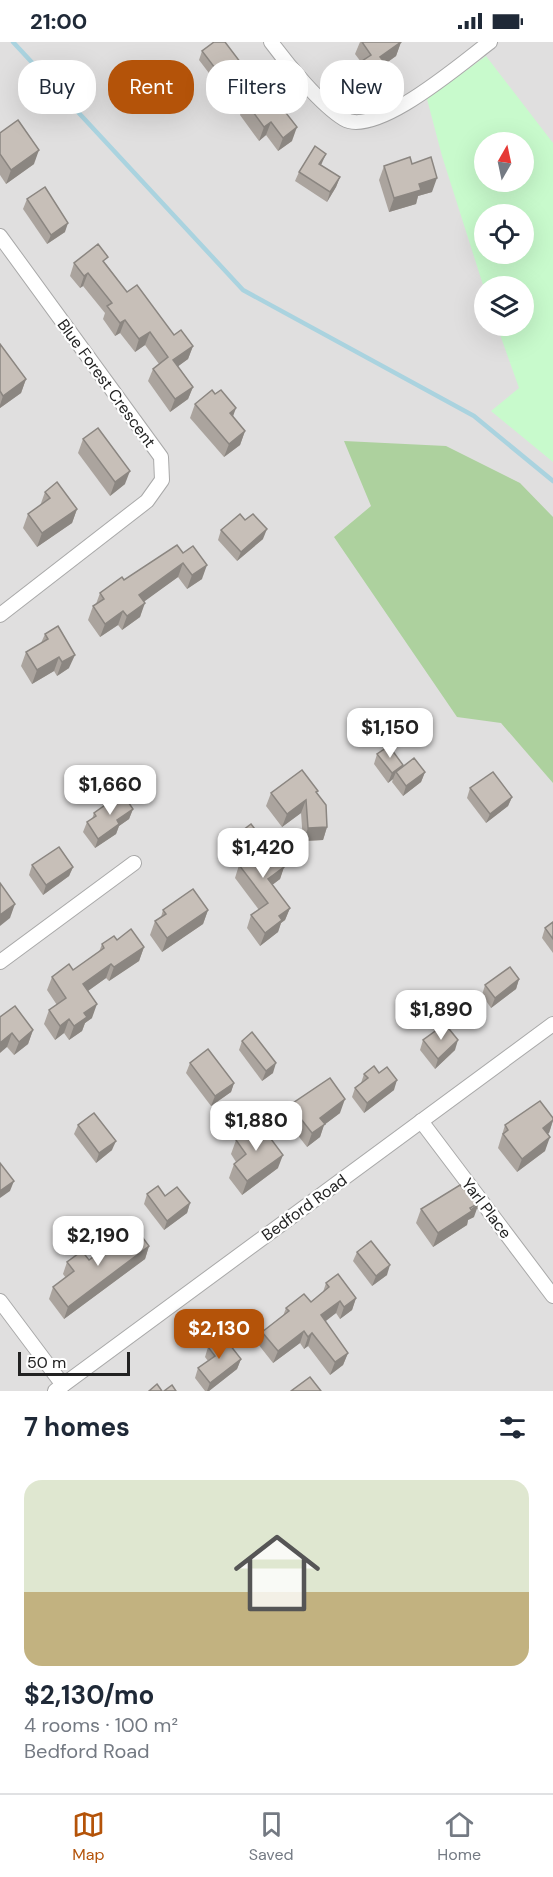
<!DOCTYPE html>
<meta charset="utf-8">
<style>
body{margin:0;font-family:"DM Sans",sans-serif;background:#f2f2f3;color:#1f2937;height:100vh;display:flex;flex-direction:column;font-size:22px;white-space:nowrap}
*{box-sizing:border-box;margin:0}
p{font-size:20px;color:#747a83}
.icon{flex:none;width:33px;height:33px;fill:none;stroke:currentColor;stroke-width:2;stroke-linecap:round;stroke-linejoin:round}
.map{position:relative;height:1349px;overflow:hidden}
.sheet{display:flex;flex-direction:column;background:#fff;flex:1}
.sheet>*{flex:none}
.banner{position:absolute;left:18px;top:18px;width:518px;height:54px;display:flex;gap:12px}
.needle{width:39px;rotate:9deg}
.fabs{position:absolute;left:474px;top:90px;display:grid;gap:12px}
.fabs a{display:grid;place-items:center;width:60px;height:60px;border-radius:50%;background:#fff;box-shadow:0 6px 24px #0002;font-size:30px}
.scale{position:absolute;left:18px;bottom:15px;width:112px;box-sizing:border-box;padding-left:6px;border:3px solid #222;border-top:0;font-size:16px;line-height:21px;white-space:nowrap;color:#222;-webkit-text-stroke:4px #fff;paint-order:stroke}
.price{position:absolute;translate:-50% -51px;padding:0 14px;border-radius:12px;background:#fff;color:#222;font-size:20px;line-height:39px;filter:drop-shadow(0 2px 3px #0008)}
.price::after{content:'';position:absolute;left:50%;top:36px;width:18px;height:14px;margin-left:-9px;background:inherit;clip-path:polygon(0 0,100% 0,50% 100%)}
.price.on{background:#b45309;color:#fff}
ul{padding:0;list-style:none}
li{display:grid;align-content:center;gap:12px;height:318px;padding:0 24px}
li+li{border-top:2px solid #e0e1e3}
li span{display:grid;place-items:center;height:186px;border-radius:18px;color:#555}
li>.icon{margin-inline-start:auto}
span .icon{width:108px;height:108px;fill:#fffc;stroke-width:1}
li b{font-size:26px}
h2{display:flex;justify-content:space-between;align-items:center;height:72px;padding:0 24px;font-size:26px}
.chip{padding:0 21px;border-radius:24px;background:#fff;box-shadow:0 6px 24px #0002;font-size:21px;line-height:54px}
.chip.on{background:#b45309;color:#fff}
.status{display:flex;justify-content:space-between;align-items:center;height:42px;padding:0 30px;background:#fff;direction:ltr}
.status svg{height:16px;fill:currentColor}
.dock{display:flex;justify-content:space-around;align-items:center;height:84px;border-top:2px solid #e0e1e3;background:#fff;font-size:16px;color:#747a83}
.dock a{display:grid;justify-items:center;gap:3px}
.dock .on{color:#b45309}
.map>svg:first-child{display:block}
.residential{fill:#e0dfdf;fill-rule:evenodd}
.forest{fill:#add19e}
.park{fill:#c8facc;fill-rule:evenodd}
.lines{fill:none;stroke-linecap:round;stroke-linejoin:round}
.stream{stroke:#aad3df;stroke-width:4.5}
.street-casing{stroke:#a9a9a9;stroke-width:16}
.street{stroke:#fff;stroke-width:14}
.wall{fill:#aba49e}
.shaded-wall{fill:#8b8681}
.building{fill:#c7bfb8;stroke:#8b8681;stroke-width:1.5}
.labels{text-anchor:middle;stroke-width:4.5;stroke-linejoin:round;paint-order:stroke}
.street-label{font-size:16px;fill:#222;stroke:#fff}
</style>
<div class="status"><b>21:00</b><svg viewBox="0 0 49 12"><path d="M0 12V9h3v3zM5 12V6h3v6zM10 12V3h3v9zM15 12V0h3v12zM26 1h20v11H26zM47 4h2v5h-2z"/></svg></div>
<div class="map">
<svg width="553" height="1349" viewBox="0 0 553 1349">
<rect width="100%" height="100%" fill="#f2efe9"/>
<path class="residential" d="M0 0H553V1349H0ZM484 100H524V140H484ZM484 172H524V212H484ZM484 244H524V284H484Z"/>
<polygon class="forest" points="344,399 446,404 520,441 553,475 553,741 501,681 457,675 334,495 371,464"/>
<path class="park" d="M486 14 553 101V420L491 369 519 346 497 284H524V244L484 246 442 114 427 57ZM484 100H524V140H484ZM484 172H524V212H484Z"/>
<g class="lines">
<polyline class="stream" points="13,0 243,248 474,374 553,439"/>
<defs>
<g id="street">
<path d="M271 0C287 22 321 63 344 77 376 96 463 20 490 0"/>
<polyline points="0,194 161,415 162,438 147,459 0,573"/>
<polyline points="0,920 134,821"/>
<polyline points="421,1079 553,1254"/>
<polyline points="0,1259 63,1343"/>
<polyline points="55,1349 553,982"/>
</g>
</defs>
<use href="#street" class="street-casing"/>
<use href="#street" class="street"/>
</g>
<g class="wall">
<polygon points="360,0 401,0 396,14 385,22 381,36 366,47 356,33 361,20 355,12"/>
<polygon points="202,9 244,25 241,34 230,43 223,34 215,39 199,18"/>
<polygon points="265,44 292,99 278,109 266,93 259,99 240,73 245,59"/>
<polygon points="0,91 34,122 6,142 0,133"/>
<polygon points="322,121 321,123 340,135 336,145 327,160 295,139 299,130"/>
<polygon points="412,122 432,150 418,154 416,162 389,170 379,138 384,124"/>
<polygon points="27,157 65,190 47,202 23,167"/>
<polygon points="74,221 106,222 127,250 174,293 193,304 188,317 178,324 193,345 188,357 170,370 148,339 153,327 159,322 145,303 135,310 120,291 115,294 103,277 105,271 83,244 80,246 70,234"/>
<polygon points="0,302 26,337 21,351 0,366"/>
<polygon points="195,362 233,375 245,389 240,403 224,415 190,376"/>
<polygon points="83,397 125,442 110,454 78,411"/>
<polygon points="45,450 77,467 72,481 37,505 23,486 28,472 40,464"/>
<polygon points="221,488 263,497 237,519 218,498"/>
<polygon points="177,503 202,537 187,547 178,535 144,559 140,575 122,588 118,583 100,595 88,578 93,564 96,562 100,551 124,538"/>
<polygon points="45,592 69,626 57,634 54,629 32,642 21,624 26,610 41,601"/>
<polygon points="377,712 402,726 425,730 421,740 403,754 392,740 393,737 388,741 374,722"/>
<polygon points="470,746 512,755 508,764 486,781 467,756"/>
<polygon points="271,751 317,752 327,785 323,798 303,799 301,771 282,785 266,764"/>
<polygon points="133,767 129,777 119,784 116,792 95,806 83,790 87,780 92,777 94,771"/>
<polygon points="238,792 284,825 280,837 272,843 290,866 285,878 281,881 278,890 260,904 247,886 251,873 259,868 235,836 239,823 245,819 233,804"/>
<polygon points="32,823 73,825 69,834 43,853 29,833"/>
<polygon points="163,868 208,868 203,882 162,910 150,893 155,879 161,875"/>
<polygon points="553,880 553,911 542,896 545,886"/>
<polygon points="117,898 144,905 139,919 109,939 106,936 88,949 92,976 85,981 82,989 69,998 64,991 55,998 44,982 49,968 57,963 47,948 52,935 73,928 99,910 102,902"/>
<polygon points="519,937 516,947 491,966 482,953 485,943"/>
<polygon points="0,975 33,988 28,1002 14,1013 7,1005"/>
<polygon points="423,998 455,1008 435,1027 420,1008"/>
<polygon points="242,999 273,1031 262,1039 239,1008"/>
<polygon points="190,1021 234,1041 231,1050 211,1064 186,1031"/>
<polygon points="379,1031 394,1048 364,1071 352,1055 355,1046 361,1041 364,1032"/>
<polygon points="290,1063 340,1071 324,1083 320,1095 307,1105 285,1077"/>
<polygon points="553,1076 553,1079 549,1091 547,1092 545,1109 517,1130 498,1106 505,1083"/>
<polygon points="78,1083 112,1108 96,1121 74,1092"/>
<polygon points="236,1098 278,1126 242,1153 229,1136 234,1122 236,1120 231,1112"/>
<polygon points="463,1147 474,1175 468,1178 467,1183 433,1205 416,1181 421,1167"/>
<polygon points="147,1152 165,1154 190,1161 187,1171 164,1188 144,1162"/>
<polygon points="120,1201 149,1204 145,1217 64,1277 49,1257 53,1245 66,1236 63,1232 67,1220 89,1218"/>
<polygon points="357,1210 387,1233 372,1244 353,1219"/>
<polygon points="326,1241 356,1256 352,1268 340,1277 336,1271 325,1279 348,1311 343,1323 330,1333 308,1304 304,1307 300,1301 273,1321 258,1302 262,1290 283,1274 286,1266 311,1260 323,1250"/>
<polygon points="208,1305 241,1317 237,1327 209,1349 205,1349 195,1336 198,1326 208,1319 205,1315"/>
</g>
<g class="shaded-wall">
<polygon points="401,0 396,14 375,29 380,15"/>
<polygon points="386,22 381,36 366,47 371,33"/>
<polygon points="226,24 223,34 215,39 218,30"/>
<polygon points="244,25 241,34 230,43 233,33"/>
<polygon points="271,80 266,93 259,99 264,85"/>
<polygon points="297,85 292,99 278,109 283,96"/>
<polygon points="39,108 34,122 6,142 11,128"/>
<polygon points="326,112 322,121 316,131 319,122"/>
<polygon points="340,135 336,145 327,160 330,150"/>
<polygon points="437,136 432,150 418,154 416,162 389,170 394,156 419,142"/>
<polygon points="68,181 65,190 47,202 51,193"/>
<polygon points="88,231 83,244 80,246 84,234"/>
<polygon points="125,278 120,291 115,294 120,281"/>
<polygon points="150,290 145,303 135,310 139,297"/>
<polygon points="193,304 188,317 169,331 173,318"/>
<polygon points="26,337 21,351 0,366 0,363 3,354"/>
<polygon points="193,345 188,357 170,370 175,357"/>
<polygon points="236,366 231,380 230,371"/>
<polygon points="245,389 240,403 224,415 229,402"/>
<polygon points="130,429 125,442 110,454 115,440"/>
<polygon points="77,467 72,481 37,505 42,491"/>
<polygon points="267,487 263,497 237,519 241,510"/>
<polygon points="183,521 178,535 134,567 139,553"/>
<polygon points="207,523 202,537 187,547 192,533"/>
<polygon points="145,561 140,575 122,588 127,574"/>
<polygon points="123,569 118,583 100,595 105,582"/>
<polygon points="75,613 69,626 57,634 62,620"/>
<polygon points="59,615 54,629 32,642 37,628"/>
<polygon points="403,723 400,732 396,730 393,737 388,741 392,731"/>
<polygon points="425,730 421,740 403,754 406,744"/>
<polygon points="512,755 508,764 486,781 490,772"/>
<polygon points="306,758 301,771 282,785 287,772"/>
<polygon points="133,767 129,777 119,784 116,792 95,806 98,797 117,778"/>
<polygon points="327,785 323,798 303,799 308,786"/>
<polygon points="73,825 69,834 43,853 46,843"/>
<polygon points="284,825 280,837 263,850 268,837"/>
<polygon points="15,862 10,876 0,884 0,873"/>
<polygon points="290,866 285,878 281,881 278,890 260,904 265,891 279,874"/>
<polygon points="208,868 203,882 162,910 167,896"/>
<polygon points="144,905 139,919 109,939 114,925"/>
<polygon points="111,922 106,936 78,956 83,942"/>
<polygon points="519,937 516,947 491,966 495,956"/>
<polygon points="97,962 92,976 85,981 82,989 69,998 74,984 84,971"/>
<polygon points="69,977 64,991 55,998 60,984"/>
<polygon points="33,988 28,1002 14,1013 19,1000"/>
<polygon points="12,991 7,1005 0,1011 0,1001"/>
<polygon points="458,998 455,1008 435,1027 438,1017"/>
<polygon points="276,1021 273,1031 262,1039 266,1029"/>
<polygon points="397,1038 394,1048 364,1071 367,1061"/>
<polygon points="234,1041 231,1050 211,1064 215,1054"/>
<polygon points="345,1057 340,1071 324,1083 320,1095 307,1105 312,1091 320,1076"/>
<polygon points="553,1078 549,1091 538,1099 543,1086"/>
<polygon points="550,1095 545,1109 517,1130 522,1117"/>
<polygon points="116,1099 112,1108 96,1121 99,1111"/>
<polygon points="283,1113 278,1126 242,1153 247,1139"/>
<polygon points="14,1139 10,1149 0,1156 0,1149"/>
<polygon points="190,1161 187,1171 164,1188 167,1179"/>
<polygon points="479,1161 474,1175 468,1178 467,1183 433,1205 438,1191"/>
<polygon points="149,1204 145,1217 64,1277 68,1265"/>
<polygon points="390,1223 387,1233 372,1244 376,1234"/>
<polygon points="356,1256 352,1268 340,1277 344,1265"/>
<polygon points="340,1259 336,1271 317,1286 321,1273"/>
<polygon points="304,1289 300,1301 273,1321 278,1309"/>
<polygon points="312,1291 308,1304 304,1307 308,1295"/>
<polygon points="348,1311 343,1323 330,1333 335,1320"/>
<polygon points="241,1317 237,1327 209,1349 207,1349 210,1341"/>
</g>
<g class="building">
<polygon points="214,0 225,0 244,25 233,33 226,24 218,30 202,9"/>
<polygon points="362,0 401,0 380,15 386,22 371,33 362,19 371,13"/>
<polygon points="265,44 297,85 283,96 271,80 264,85 245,59"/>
<polygon points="18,78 39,108 11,128 0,112 0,91"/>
<polygon points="315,104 326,112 319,122 340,135 330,150 299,130"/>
<polygon points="410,115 412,122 431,115 437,136 419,142 421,148 394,156 384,124"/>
<polygon points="45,145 68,181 51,193 27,157"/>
<polygon points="98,202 108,215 103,219 127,250 137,243 174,293 181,288 193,304 173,318 193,345 175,357 153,327 168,315 150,290 139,297 125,278 120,281 107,264 112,261 88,231 84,234 74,221"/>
<polygon points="0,302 26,337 3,354 0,349"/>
<polygon points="212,348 215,352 221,348 236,366 230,371 245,389 229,402 195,362"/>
<polygon points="98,386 130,429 115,440 83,397"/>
<polygon points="57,440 77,467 42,491 28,472 50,456 45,450"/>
<polygon points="240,472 245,478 253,472 267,487 241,510 221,488"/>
<polygon points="177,503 183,511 193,504 207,523 192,533 183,521 139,553 145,561 127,574 123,569 105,582 93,564 104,557 100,551 122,535 124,538"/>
<polygon points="58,584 75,613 62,620 59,615 37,628 26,610 48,597 45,592"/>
<polygon points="389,704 403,723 392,731 377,712"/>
<polygon points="414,716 425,730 406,744 396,730"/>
<polygon points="302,728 318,749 316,750 326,763 327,785 308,786 306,758 287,772 271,751"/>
<polygon points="493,730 512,755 490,772 470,746"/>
<polygon points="122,751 133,767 117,778 119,782 98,797 87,780 96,774 94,771"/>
<polygon points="251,782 284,825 268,837 290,866 279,874 282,878 265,891 251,873 268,861 239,823 254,812 238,792"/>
<polygon points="59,805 73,825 46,843 32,823"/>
<polygon points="0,841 15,862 0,873"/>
<polygon points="193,847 208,868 167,896 155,879 166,872 163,868"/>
<polygon points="553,880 553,897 545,886"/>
<polygon points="131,887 144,905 114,925 111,922 83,942 97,962 84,971 87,975 74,984 69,977 60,984 49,968 66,956 52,935 69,922 73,928 104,906 102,902 114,894 117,898"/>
<polygon points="510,925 519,937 495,956 485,943"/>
<polygon points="15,964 33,988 19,1000 12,991 0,1001 0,975"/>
<polygon points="445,982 458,998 438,1017 423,998"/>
<polygon points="252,990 276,1021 266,1029 242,999"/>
<polygon points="208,1007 234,1041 215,1054 190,1021"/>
<polygon points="374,1024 379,1031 387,1025 397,1038 367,1061 355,1046 368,1036 364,1032"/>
<polygon points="330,1036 345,1057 320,1076 325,1082 312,1091 290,1063"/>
<polygon points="540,1059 553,1076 553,1078 543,1086 550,1095 522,1117 503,1092 508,1088 505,1083"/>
<polygon points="94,1071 116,1099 99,1111 78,1083"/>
<polygon points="259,1081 283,1113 247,1139 234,1122 246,1112 236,1098"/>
<polygon points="0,1121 14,1139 0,1149"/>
<polygon points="460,1143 463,1147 468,1145 479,1161 470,1166 472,1169 438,1191 421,1167"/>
<polygon points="158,1144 165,1154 177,1145 190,1161 167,1179 147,1152"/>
<polygon points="137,1188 149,1204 68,1265 53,1245 74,1229 67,1220 82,1209 89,1218 117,1197 120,1201"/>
<polygon points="371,1199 390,1223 376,1234 357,1210"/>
<polygon points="338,1232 356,1256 344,1265 340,1259 321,1273 348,1311 335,1320 312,1291 308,1295 304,1289 278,1309 262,1290 289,1269 286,1266 304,1252 311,1260 329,1245 326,1241"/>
<polygon points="223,1294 241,1317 210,1341 198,1326 215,1314 208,1305"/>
<polygon points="310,1335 321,1349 291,1349"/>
<polygon points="157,1342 162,1349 149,1349"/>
<polygon points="172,1343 176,1349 164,1349"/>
</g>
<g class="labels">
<g class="street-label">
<text transform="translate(107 341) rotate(54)" y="6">Blue Forest Crescent</text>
<text transform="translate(304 1165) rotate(-36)" y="6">Bedford Road</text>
<text transform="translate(487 1166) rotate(53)" y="6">Yarl Place</text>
</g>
</g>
</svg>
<div class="fabs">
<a><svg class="needle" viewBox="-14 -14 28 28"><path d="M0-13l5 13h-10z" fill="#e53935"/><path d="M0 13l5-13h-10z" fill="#747a83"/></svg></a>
<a><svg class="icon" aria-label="locate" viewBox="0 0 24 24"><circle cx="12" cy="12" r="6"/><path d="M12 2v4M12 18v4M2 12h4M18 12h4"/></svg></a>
<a><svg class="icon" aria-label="layers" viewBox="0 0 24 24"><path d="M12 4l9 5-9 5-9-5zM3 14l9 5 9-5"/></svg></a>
</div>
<div class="scale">50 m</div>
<b class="price" style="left:390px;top:717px">$1,150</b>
<b class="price" style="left:110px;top:774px">$1,660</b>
<b class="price" style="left:263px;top:837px">$1,420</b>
<b class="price" style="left:441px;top:999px">$1,890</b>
<b class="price" style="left:256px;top:1110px">$1,880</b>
<b class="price" style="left:98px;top:1225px">$2,190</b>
<b class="price on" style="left:219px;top:1318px">$2,130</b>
<div class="banner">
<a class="chip">Buy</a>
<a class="chip on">Rent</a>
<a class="chip">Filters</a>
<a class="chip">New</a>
</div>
</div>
<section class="sheet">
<h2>7 homes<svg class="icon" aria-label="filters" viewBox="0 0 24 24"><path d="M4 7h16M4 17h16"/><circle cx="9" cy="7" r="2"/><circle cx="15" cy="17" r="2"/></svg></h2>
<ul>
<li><span style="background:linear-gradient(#dfe7d0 60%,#c2b280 0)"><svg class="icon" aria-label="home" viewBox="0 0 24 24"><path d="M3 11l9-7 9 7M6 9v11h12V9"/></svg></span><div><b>$2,130/mo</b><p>4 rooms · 100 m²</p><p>Bedford Road</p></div></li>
</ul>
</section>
<nav class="dock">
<a class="on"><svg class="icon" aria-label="map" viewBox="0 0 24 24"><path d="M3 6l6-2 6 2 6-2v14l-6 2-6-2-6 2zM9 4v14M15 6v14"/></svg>Map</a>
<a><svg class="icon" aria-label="saved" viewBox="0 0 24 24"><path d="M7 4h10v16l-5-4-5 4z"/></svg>Saved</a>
<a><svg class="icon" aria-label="home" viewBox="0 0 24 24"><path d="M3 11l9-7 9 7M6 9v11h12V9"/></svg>Home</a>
</nav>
